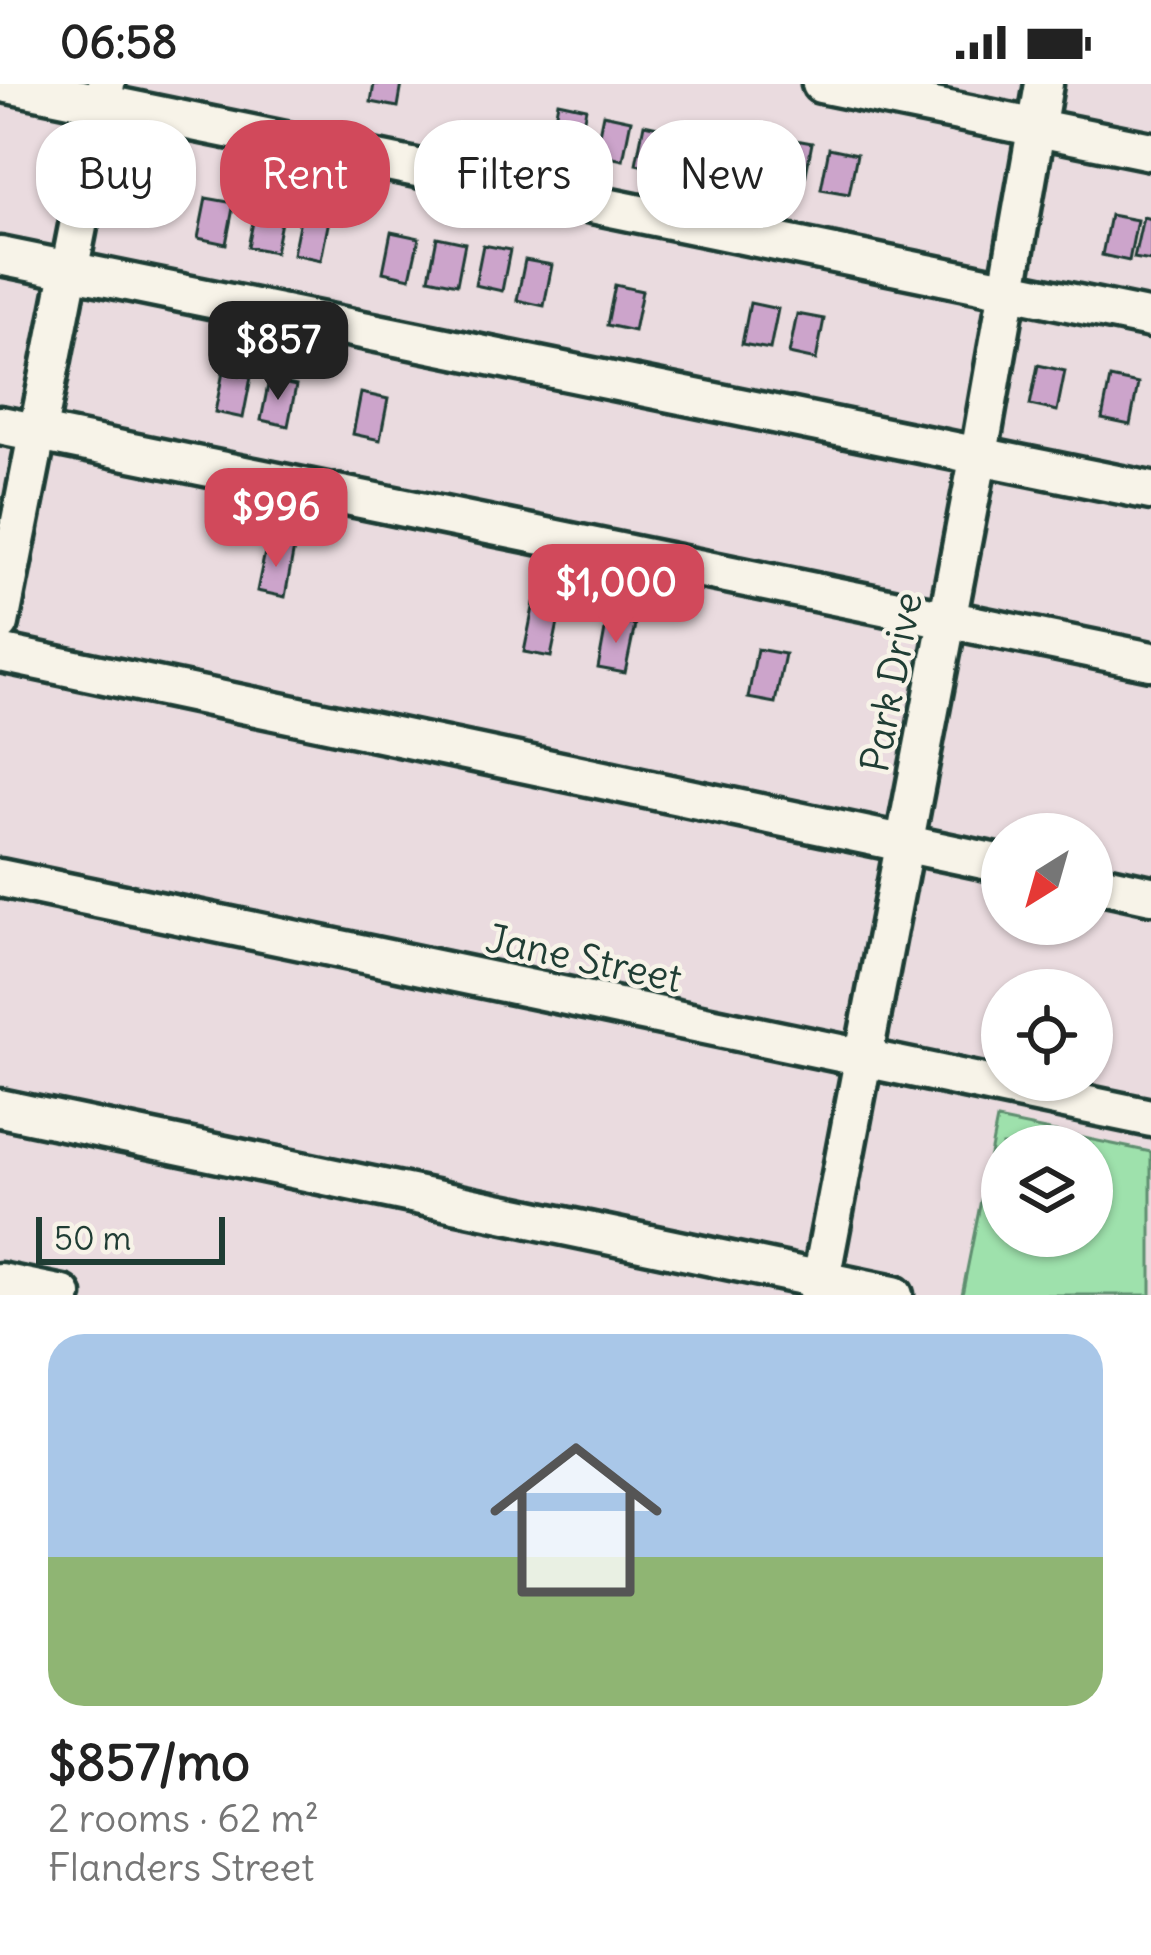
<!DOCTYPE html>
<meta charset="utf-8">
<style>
body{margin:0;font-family:Delius,sans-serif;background:#f6f6f6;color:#222;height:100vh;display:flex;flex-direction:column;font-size:45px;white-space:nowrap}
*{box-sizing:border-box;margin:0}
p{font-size:39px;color:#767676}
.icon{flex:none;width:66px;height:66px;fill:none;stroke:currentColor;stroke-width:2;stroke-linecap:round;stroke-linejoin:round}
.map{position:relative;height:1211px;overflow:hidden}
.sheet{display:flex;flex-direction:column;background:#fff;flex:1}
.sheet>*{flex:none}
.top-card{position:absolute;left:36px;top:36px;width:1080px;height:108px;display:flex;gap:24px}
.needle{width:78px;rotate:217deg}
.fabs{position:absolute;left:981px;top:729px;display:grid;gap:24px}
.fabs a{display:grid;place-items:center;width:132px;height:132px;border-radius:50%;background:#fff;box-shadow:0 3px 9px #0004;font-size:60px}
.scale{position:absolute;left:36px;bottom:30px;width:189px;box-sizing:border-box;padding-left:12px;border:6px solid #1f3d34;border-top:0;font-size:33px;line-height:42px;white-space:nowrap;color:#1f3d34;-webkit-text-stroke:9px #f7f3e8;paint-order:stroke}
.price{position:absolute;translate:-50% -102px;padding:0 27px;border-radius:24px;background:#d1495b;color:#fff;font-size:39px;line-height:78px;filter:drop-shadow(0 3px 6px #0008)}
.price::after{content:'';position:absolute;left:50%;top:72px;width:36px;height:27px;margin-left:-18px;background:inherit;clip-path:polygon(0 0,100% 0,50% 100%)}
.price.active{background:#222;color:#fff}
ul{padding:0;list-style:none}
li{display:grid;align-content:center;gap:24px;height:636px;padding:0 48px}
li span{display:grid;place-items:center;height:372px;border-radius:36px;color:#555}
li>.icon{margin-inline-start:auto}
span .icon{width:216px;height:216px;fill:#fffc;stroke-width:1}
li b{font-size:51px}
.pill{padding:0 42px;border-radius:48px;background:#fff;box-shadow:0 3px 9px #0004;font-size:42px;line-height:108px}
.pill.active{background:#d1495b;color:#fff}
.status{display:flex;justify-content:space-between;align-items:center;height:84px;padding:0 60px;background:#fff;direction:ltr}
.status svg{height:33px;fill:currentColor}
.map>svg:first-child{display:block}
.green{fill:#9ee1ac;stroke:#5e8f70;stroke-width:3;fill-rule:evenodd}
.building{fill:#cca4cb;stroke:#1f3d34;stroke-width:3}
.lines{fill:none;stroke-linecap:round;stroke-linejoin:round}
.minor-casing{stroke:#1f3d34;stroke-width:45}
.minor{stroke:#f7f3e8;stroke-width:36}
.labels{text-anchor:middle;stroke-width:9;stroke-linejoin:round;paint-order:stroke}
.street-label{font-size:39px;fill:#1f3d34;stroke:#f7f3e8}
</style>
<div class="status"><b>06:58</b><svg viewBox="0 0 49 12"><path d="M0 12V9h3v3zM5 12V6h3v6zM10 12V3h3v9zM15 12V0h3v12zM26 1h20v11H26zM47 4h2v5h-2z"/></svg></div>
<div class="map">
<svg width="1151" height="1211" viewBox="0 0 1151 1211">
<rect width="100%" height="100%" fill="#eadbdf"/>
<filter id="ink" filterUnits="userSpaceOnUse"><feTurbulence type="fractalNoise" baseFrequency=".00833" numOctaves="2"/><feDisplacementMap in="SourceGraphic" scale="24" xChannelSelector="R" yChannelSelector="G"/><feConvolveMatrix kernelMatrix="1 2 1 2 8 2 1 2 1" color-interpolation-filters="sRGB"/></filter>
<g filter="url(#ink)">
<path class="green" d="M997 1036 1151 1068V1211H962ZM1002 1062H1092V1152H1002Z"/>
<g class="building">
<polygon points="374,0 402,0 398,23 371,18"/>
<polygon points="558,18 586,24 578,65 550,59"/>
<polygon points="603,30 631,36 623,76 595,70"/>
<polygon points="644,40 672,46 664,86 636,80"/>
<polygon points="740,46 767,51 759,92 732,86"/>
<polygon points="785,54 812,59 804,100 777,94"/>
<polygon points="829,64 857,70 849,110 821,105"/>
<polygon points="206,114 234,119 226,160 198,154"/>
<polygon points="256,123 283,128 275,168 248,163"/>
<polygon points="301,130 329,136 321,176 293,170"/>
<polygon points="1110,131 1137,136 1129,177 1102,171"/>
<polygon points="1143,133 1151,135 1151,177 1134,174"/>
<polygon points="391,148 419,154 410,194 383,188"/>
<polygon points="437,153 465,159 457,200 429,194"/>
<polygon points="483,161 510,166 502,207 475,201"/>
<polygon points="525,176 552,181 544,222 517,216"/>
<polygon points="615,201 642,207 634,247 607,241"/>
<polygon points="750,219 778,225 770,265 742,260"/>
<polygon points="797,230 824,235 816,276 789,270"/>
<polygon points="1038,281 1065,287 1057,327 1030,321"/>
<polygon points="223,288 251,293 243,334 215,328"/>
<polygon points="1110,294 1138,300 1130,341 1102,335"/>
<polygon points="269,296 296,302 288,342 261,336"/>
<polygon points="361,309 388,315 380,356 353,350"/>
<polygon points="267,458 294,464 285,513 257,507"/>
<polygon points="534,519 561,524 551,573 524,568"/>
<polygon points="607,535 635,541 625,589 598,584"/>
<polygon points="757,565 785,570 775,619 748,614"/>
</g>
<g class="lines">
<defs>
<g id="minor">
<polyline points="8,0 1151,235"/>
<polyline points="821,0 1151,67"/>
<polyline points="0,172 1151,407"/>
<polyline points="0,341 1151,577"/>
<polyline points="0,539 106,0"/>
<polyline points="0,569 1002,780"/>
<polyline points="0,794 1151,1034"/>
<polyline points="1092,798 1151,811"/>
<polyline points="0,1024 894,1211"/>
<polyline points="0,1198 63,1211"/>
<polyline points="818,1211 979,370 1044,0"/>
</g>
</defs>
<use href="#minor" class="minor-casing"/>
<use href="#minor" class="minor"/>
</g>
</g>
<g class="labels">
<g class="street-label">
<text transform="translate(891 598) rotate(-79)" y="14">Park Drive</text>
<text transform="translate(584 874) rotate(12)" y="14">Jane Street</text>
</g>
</g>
</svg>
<div class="fabs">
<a><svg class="needle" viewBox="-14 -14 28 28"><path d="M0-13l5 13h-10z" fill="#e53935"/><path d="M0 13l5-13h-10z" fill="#767676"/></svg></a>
<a><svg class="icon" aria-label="locate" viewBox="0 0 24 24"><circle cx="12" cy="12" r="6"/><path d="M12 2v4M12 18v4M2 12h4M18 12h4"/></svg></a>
<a><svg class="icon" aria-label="layers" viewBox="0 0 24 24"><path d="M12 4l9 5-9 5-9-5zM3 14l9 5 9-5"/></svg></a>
</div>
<div class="scale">50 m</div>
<b class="price active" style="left:278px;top:319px">$857</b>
<b class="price" style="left:276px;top:486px">$996</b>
<b class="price" style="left:616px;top:562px">$1,000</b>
<div class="top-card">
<a class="pill">Buy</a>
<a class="pill active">Rent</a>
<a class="pill">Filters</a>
<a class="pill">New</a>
</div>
</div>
<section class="sheet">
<ul>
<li><span style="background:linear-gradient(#a9c7e8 60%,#8fb573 0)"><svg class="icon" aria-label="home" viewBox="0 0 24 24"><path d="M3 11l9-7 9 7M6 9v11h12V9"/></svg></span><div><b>$857/mo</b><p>2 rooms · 62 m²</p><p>Flanders Street</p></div></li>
</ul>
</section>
